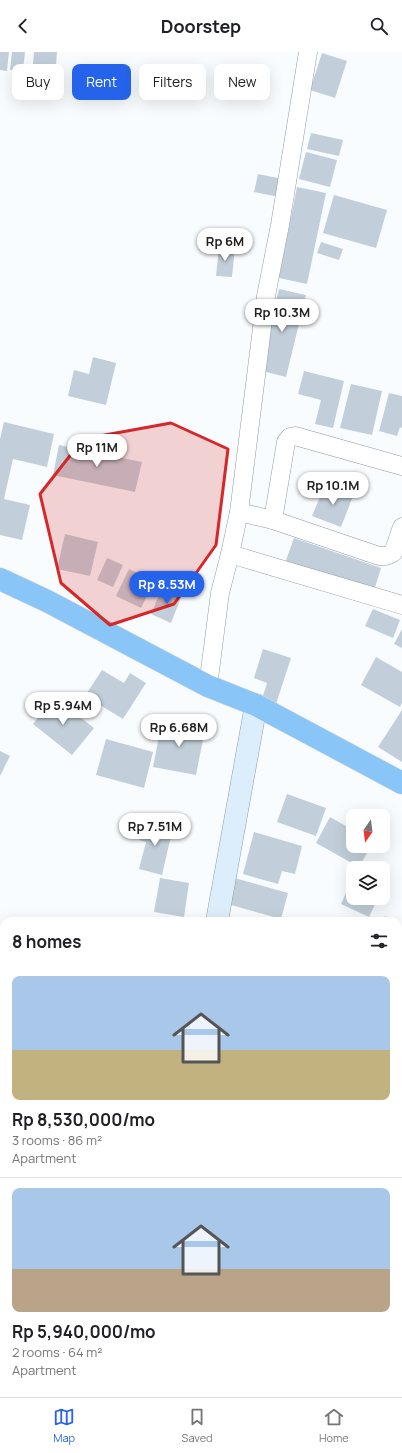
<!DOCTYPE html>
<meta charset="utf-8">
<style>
body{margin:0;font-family:Manrope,sans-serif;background:#f2f2f2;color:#202124;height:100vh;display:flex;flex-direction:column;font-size:15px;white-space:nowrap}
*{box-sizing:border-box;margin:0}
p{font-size:13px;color:#757577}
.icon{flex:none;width:22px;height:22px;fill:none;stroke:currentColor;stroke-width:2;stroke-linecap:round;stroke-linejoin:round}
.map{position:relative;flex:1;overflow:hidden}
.sheet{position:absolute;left:0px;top:865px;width:402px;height:480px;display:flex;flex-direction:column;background:#fff;border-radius:12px 12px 0 0;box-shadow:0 4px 16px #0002}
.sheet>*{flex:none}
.top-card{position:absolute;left:12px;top:12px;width:378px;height:36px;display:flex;gap:8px}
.needle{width:26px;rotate:194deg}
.buttons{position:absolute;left:346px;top:757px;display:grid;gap:8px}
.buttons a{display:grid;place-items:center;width:44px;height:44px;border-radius:8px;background:#fff;box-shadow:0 4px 16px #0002;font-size:20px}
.price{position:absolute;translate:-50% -34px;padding:0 9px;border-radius:14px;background:#fff;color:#222;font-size:13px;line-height:26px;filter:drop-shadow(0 1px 2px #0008)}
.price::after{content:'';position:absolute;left:50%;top:24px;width:12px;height:9px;margin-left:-6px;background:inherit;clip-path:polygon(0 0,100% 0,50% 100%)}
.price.active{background:#2563eb;color:#fff}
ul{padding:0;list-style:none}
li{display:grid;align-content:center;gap:8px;height:212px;padding:0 12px}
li+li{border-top:1px solid #e0e0e0}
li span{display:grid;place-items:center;height:124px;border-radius:8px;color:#555}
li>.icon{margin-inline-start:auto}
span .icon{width:72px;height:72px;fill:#fffc;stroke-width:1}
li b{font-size:17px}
h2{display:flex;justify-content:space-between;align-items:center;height:48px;padding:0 12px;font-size:17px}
.chip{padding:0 14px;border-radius:8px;background:#fff;box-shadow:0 4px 16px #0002;font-size:14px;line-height:36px}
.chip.active{background:#2563eb;color:#fff}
header{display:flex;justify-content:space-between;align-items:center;height:52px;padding:0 12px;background:#fff;font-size:18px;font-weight:700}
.dock{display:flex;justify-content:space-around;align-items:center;height:56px;border-top:1px solid #e0e0e0;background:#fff;font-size:11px;color:#757577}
.dock a{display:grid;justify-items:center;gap:2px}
.dock .active{color:#2563eb}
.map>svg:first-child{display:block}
.building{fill:#c2cfda}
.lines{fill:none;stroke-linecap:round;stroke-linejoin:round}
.street-casing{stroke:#8e9aa4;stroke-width:19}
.secondary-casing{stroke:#8e9aa4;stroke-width:23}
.highway-casing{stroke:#d7d8d9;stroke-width:23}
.street{stroke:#fff;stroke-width:18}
.secondary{stroke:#dceefc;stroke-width:22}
.highway{stroke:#89c5f6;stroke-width:22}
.marked{fill:#d62828;fill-opacity:0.2;stroke:#d62828;stroke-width:3;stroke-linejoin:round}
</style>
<header><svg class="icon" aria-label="back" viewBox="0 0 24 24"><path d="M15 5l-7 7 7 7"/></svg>Doorstep<svg class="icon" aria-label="search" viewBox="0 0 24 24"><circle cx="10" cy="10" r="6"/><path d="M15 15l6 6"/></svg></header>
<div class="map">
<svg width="402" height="1345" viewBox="0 0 402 1345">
<rect width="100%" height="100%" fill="#f9fcfe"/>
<g class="building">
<polygon points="0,0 9,0 7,19 0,18"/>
<polygon points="12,0 25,0 23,19 10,18"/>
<polygon points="34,0 57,0 56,14 33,13"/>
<polygon points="322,1 347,9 335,46 310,38"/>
<polygon points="311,81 343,88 339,104 307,97"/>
<polygon points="306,100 337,108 330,135 299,127"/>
<polygon points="258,122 283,127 279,145 254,140"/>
<polygon points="297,135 326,141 307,232 279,226"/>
<polygon points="334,143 387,158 376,196 323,181"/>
<polygon points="321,190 343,197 339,208 317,201"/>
<polygon points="219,194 235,196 232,225 216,224"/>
<polygon points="279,237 306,243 286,325 258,318"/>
<polygon points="93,305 116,311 106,353 68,344 74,318 89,322"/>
<polygon points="304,319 344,329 333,376 315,372 321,348 298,342"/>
<polygon points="351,332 382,339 372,383 340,376"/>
<polygon points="389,341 402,344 402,376 400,375 397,384 379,379"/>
<polygon points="4,370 54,382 47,415 13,407 4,447 30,453 22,488 0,483 0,387"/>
<polygon points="59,393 142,410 135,440 53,423"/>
<polygon points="325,433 353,444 341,475 312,464"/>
<polygon points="65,482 98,490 90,524 57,517"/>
<polygon points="294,486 381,516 373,542 285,511"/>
<polygon points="107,506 123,513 113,535 97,528"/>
<polygon points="129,517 154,529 141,556 116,544"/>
<polygon points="163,534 182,543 171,571 151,562"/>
<polygon points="373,557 400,568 393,586 365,574"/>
<polygon points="402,577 402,596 394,592"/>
<polygon points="263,597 291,606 276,652 262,647 267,631 254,626"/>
<polygon points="376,605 402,620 402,651 400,655 361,633"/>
<polygon points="102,618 124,631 130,621 146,631 123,667 85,644"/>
<polygon points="54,645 94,676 72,703 33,672"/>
<polygon points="402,658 402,710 378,695"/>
<polygon points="162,669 205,677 196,723 153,715"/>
<polygon points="106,687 153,700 144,736 96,723"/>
<polygon points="0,699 10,704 0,724"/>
<polygon points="287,742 326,756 316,784 277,770"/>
<polygon points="330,765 353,778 353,794 371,794 359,815 316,791"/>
<polygon points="143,769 173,775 162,823 139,817 146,790 139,788"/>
<polygon points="254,780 302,794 295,822 282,819 278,832 243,822"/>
<polygon points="231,825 288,841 281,867 224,851"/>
<polygon points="353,825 353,846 378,846 369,865 341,852"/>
<polygon points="160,826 189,831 184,865 154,860"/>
<polygon points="385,864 393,869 381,869"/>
<polygon points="398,902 402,903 402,928 398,927"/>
<polygon points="398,985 402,986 402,1036 398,1035"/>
<polygon points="4,1015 4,1033 0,1032"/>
<polygon points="398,1110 402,1112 402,1128 398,1134"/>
<polygon points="398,1185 402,1186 398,1197"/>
<polygon points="0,1247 4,1249 4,1283 0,1281"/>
<polygon points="402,1254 402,1292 398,1290 398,1263"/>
</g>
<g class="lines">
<defs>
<g id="street">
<polyline points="239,460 273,468 379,504 386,504 393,501 402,475"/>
<polyline points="273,468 286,390 290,385 295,384 402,414"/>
<polyline points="230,502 402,553"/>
<polyline points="208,634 220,541 230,502 239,460 266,244 280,173 308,0"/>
<polyline points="0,970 4,971"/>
<polyline points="228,1341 233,1345"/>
</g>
<g id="secondary">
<polyline points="217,869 256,653"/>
<polyline points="121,1345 122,1341"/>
</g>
<polyline id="highway" points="0,527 47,549 208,634 256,653 402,731"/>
</defs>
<use href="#street" class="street-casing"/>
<use href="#secondary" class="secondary-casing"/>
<use href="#highway" class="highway-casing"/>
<use href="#street" class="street"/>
<use href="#secondary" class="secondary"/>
<use href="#highway" class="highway"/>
</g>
<path class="marked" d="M171 371 228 397 216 493 174 552 110 573 61 531 40 442 83 387Z"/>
</svg>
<div class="buttons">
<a><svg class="needle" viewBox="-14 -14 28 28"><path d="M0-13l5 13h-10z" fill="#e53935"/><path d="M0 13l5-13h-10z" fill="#757577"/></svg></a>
<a><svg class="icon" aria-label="layers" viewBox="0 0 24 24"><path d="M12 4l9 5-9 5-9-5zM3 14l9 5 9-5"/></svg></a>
</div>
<b class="price" style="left:225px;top:210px">Rp 6M</b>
<b class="price" style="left:282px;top:281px">Rp 10.3M</b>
<b class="price" style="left:97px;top:416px">Rp 11M</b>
<b class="price" style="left:333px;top:454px">Rp 10.1M</b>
<b class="price active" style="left:167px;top:553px">Rp 8.53M</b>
<b class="price" style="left:63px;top:674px">Rp 5.94M</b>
<b class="price" style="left:179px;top:696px">Rp 6.68M</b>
<b class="price" style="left:155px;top:795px">Rp 7.51M</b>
<div class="top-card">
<a class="chip">Buy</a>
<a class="chip active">Rent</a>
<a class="chip">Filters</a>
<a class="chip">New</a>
</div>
<section class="sheet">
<h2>8 homes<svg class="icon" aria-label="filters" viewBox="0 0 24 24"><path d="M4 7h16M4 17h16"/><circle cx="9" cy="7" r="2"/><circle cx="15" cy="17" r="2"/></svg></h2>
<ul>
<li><span style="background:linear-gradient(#a9c7e8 60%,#c2b280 0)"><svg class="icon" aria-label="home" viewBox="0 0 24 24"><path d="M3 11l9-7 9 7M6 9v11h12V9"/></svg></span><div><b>Rp 8,530,000/mo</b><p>3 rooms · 86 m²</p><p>Apartment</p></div></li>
<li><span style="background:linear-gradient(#a9c7e8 65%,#b9a48a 0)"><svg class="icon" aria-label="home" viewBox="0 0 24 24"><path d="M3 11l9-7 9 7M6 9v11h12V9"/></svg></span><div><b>Rp 5,940,000/mo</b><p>2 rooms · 64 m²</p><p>Apartment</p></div></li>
</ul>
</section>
</div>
<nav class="dock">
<a class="active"><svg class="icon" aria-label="map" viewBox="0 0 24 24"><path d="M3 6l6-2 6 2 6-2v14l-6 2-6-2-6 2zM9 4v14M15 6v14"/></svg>Map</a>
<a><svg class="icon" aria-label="saved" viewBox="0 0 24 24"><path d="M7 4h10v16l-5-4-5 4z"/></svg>Saved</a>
<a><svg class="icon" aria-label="home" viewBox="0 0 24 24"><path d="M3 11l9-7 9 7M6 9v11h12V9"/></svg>Home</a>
</nav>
